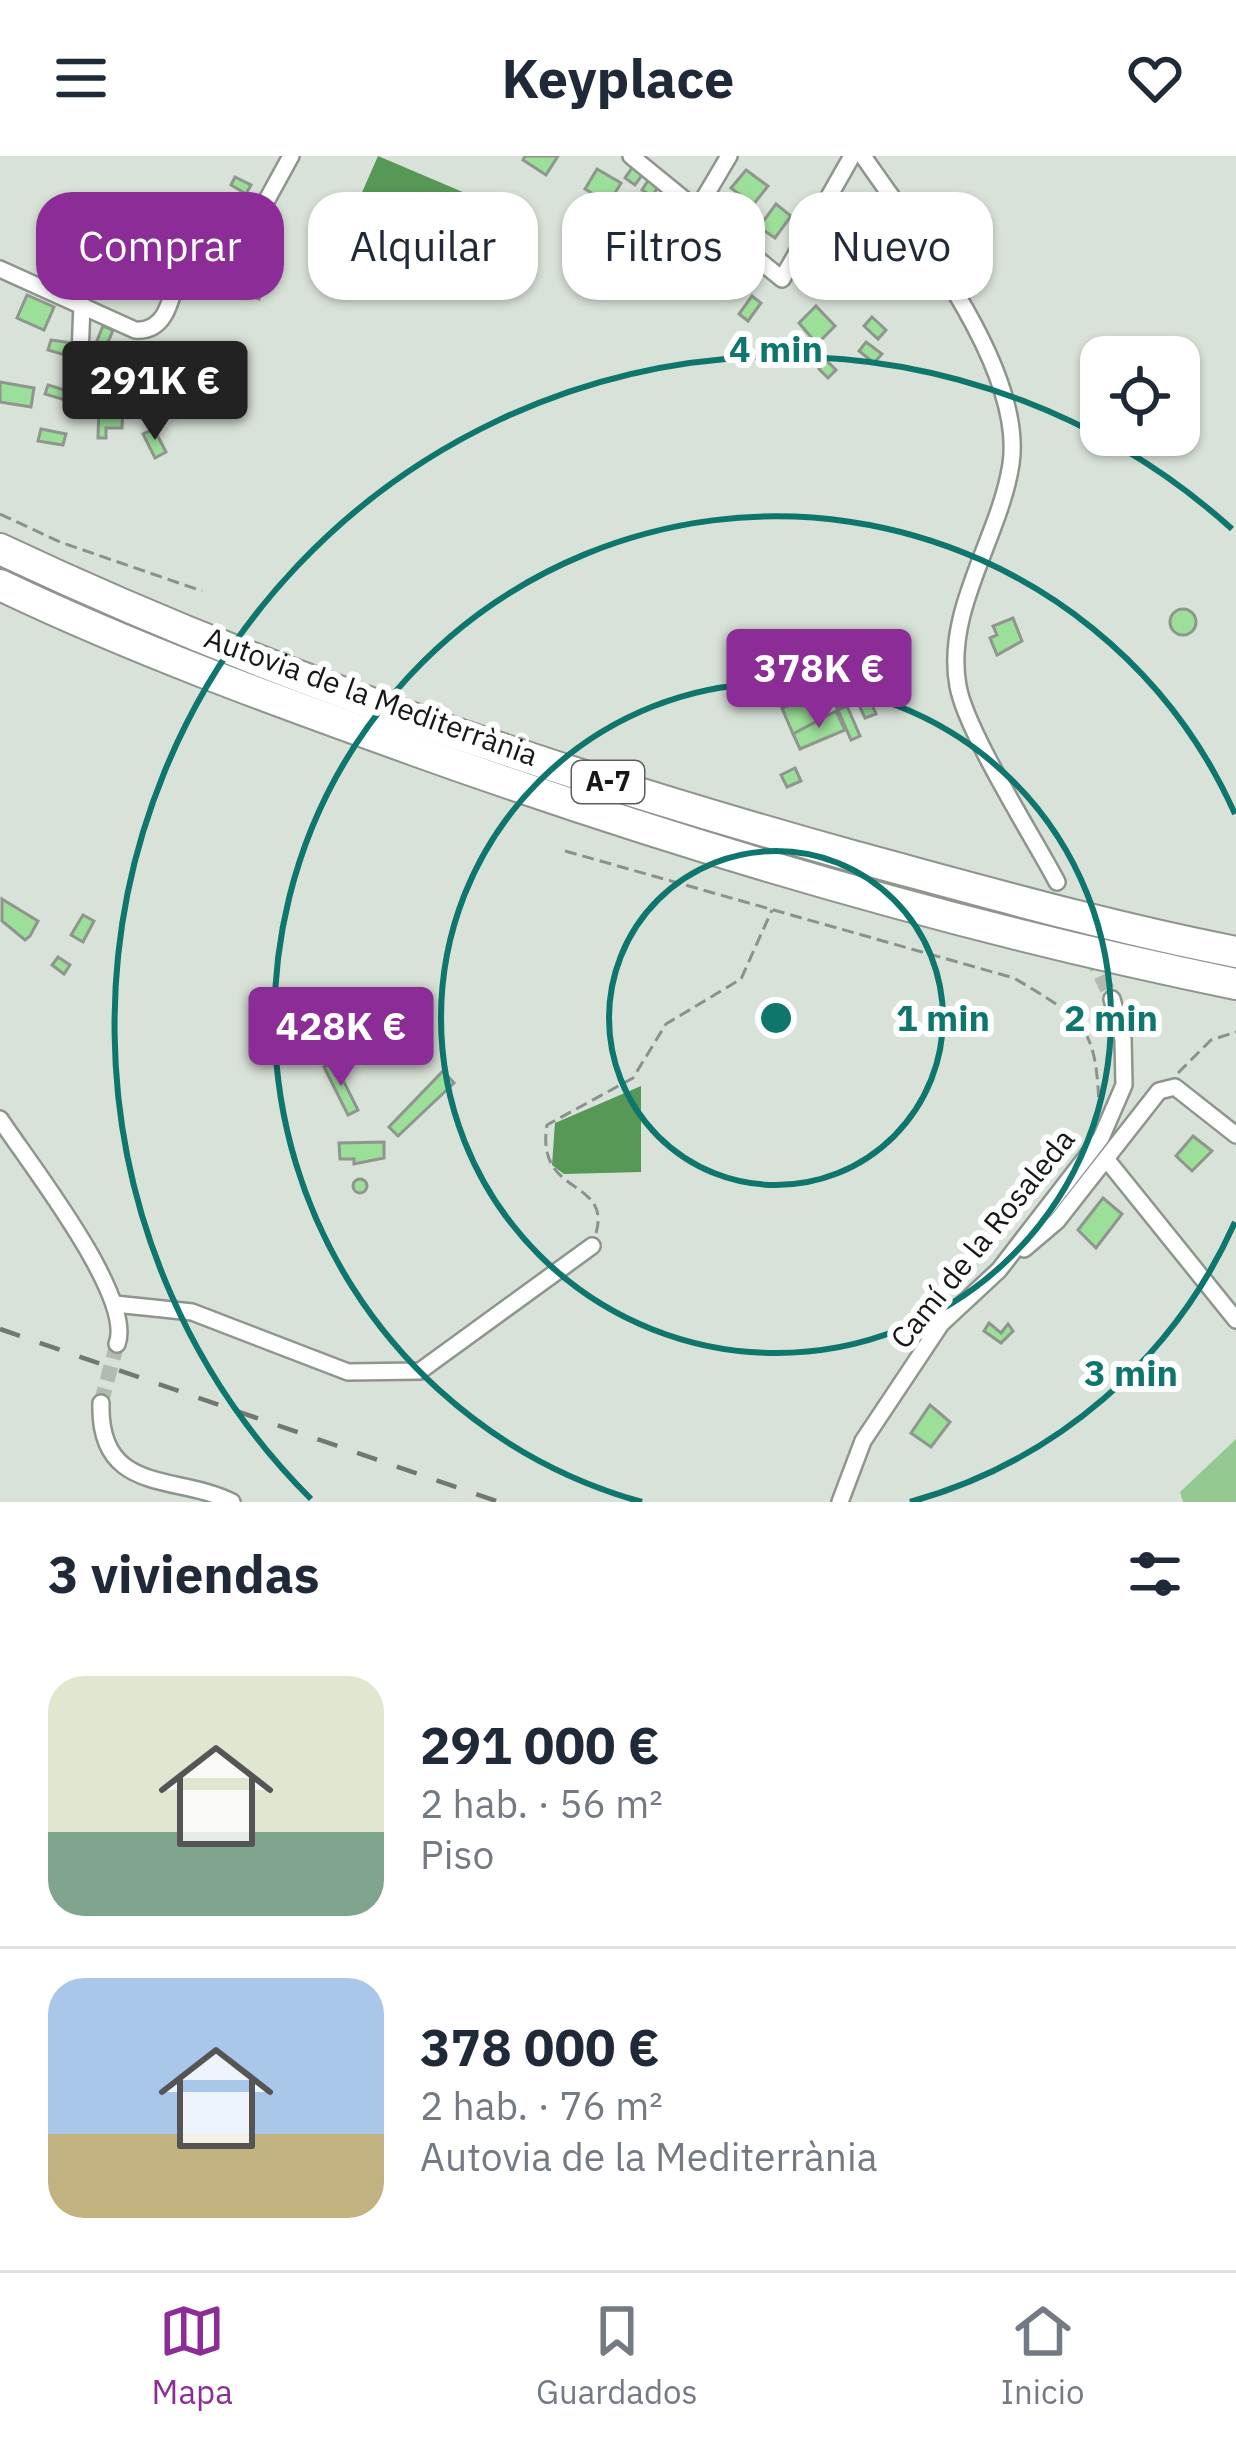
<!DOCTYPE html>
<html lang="es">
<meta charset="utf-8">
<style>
body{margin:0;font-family:"IBM Plex Sans",sans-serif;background:#f2f2f3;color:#1f2937;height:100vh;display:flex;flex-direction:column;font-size:45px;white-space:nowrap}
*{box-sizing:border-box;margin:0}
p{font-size:39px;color:#747a83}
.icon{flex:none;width:66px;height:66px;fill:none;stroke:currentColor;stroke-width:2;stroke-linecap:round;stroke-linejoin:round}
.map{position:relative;height:1346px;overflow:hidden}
.panel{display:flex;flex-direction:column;background:#fff;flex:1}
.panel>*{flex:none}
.guide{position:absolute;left:36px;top:36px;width:1164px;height:108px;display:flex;gap:24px}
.fabs{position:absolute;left:1080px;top:180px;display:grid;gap:24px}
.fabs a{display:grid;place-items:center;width:120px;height:120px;border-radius:24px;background:#fff;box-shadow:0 3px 9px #0004;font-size:60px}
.price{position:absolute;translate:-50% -102px;padding:0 27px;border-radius:12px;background:#8c2d97;color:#fff;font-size:39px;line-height:78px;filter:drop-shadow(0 3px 6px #0008)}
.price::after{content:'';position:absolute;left:50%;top:72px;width:36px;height:27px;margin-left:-18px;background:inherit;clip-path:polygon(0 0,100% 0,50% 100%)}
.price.selected{background:#222;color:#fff}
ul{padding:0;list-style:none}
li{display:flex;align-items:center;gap:36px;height:300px;padding:0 48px}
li+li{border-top:3px solid #e0e1e3}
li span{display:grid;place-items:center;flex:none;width:336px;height:240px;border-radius:36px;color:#555}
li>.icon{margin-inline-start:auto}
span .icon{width:144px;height:144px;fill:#fffc;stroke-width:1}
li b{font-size:51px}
h2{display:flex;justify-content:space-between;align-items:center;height:144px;padding:0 48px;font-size:51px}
.pill{padding:0 42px;border-radius:36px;background:#fff;box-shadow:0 3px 9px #0004;font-size:42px;line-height:108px}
.pill.selected{background:#8c2d97;color:#fff}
header{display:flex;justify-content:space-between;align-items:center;height:156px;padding:0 48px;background:#fff;font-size:54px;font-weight:700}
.tab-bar{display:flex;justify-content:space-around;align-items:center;height:168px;border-top:3px solid #e0e1e3;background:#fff;font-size:33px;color:#747a83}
.tab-bar a{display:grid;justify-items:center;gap:6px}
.tab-bar .selected{color:#8c2d97}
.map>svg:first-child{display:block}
.green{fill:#95c992}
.water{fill:#579856}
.building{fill:#9cdf99;stroke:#8e968d;stroke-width:3}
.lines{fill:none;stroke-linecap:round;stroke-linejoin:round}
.minor-tunnel{stroke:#b2bab2;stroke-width:15;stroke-dasharray:15 8;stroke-linecap:butt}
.minor-casing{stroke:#8d958c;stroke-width:20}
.motorway-casing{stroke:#8d958c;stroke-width:34}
.path{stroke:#8b918b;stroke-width:3;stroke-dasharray:12 6;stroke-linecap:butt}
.minor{stroke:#fff;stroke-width:15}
.motorway{stroke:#fff;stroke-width:30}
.rail{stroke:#717771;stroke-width:4.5;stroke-dasharray:21 21;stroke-linecap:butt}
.ring{fill:none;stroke:#0f766e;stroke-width:6}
.labels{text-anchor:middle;stroke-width:12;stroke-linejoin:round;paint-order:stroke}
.shield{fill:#fff;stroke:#5b5d5b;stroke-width:3}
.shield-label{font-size:27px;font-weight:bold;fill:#151815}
.street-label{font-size:30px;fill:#151815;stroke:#fff}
.centre{fill:#0f766e;stroke:#fff;stroke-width:6}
.ring-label{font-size:36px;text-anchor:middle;font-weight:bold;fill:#0f766e;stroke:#fff;stroke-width:12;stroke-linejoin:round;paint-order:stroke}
</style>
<header><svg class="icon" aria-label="menu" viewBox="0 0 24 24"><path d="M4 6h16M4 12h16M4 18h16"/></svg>Keyplace<svg class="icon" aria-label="heart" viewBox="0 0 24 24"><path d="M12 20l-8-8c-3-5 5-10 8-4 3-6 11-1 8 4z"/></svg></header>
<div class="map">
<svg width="1236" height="1346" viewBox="0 0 1236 1346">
<rect width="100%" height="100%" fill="#d9e2d9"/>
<polygon class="green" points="1236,1283 1236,1346 1183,1346 1180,1336"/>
<g class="water">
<polygon points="378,0 484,45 463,97 356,50"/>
<polygon points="641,930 641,1016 564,1018 552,1009 555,967"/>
</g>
<g class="building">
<polygon points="525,0 558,0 546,19 523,4"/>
<polygon points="634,9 644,16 635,29 625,22"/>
<polygon points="597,13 621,27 609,47 585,33"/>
<polygon points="746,14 768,30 753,49 731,32"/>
<polygon points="235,21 251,29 246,38 231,29"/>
<polygon points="649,23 659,30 652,40 642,34"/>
<polygon points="776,48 791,60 775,82 759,71"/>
<circle cx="654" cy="64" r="13"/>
<polygon points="207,77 226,84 216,112 197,105"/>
<polygon points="241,89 253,94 242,121 230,117"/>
<polygon points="868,94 883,109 857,137 841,122"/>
<polygon points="731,100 756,112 734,142 717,130 724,121 718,117"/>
<polygon points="255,121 265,125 259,143 248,139"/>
<polygon points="27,139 54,151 44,174 17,162"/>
<polygon points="752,140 761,147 748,165 739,158"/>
<polygon points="816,150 835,170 817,188 799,167"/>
<polygon points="872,161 886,174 878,183 864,170"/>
<polygon points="103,170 113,174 106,191 96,187"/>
<polygon points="51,184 72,187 68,200 48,194"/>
<polygon points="866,186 882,198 874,207 859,195"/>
<polygon points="93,196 115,199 114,208 93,205"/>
<polygon points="827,205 836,214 828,222 819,213"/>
<polygon points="0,226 34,232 31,251 0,246"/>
<polygon points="48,229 68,235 65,244 45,238"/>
<polygon points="99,250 123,251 122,272 106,272 106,282 98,282"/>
<polygon points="41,273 66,278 63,289 38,285"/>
<polygon points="154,273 166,296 155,302 143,278"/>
<circle cx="1183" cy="466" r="13"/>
<polygon points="1013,462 1022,485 997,499 990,482 997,479 993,470"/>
<polygon points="865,531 870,544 859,549 854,535"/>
<polygon points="841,537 847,550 838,554 832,541"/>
<polygon points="816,538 825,564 793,578 782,552"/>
<polygon points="870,544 876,558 865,562 859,549"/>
<polygon points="847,550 860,580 851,584 838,554"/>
<polygon points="836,555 845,574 800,593 793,578"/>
<polygon points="795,612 801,625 787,631 781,619"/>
<polygon points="2,743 38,765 30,780 25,784 2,765"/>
<polygon points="83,759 94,765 83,786 71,779"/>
<polygon points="58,801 70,809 64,818 52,809"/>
<polygon points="334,906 358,954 348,959 324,911"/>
<polygon points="443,915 454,927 398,980 389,971"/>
<polygon points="1193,980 1212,995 1192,1015 1176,1000"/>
<polygon points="384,986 384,1002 354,1008 354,1003 340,1003 339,987"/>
<circle cx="360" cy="1030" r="7"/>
<polygon points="1103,1042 1122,1058 1096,1092 1078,1074"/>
<polygon points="989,1167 1001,1177 1008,1168 1013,1175 1001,1187 984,1175"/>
<polygon points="930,1249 950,1266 931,1291 911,1277"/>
</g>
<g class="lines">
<g class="minor-tunnel">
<polyline points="1091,799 1112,843"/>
<polyline points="101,1247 117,1188"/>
</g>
<defs>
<g id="minor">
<polyline points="631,0 782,123 852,0"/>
<path d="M863 0C915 76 1025 213 1011 308 1000 381 944 454 958 530 966 575 1032 679 1057 726"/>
<polyline points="697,54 729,0"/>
<path d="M0 113 135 174C183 178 169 97 200 72 216 60 244 58 263 51L291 0"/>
<polyline points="79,226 82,148"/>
<path d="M0 963C28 1006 135 1141 117 1188"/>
<polyline points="1107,1004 1236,1164"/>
<polyline points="1024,1093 1057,1065 1159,935 1175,931 1236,979"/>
<polyline points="115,1148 192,1156 348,1216 420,1215 592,1090"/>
<path d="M101 1247C98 1340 178 1318 232 1346"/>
<polyline points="840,1346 863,1285 941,1168 999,1114 1101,982 1124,929 1123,883 1112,843"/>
</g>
<g id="motorway">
<path d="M0 393C273 522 565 620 856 701 982 735 1108 771 1236 796"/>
<path d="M0 429C134 493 274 544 414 594 682 690 957 771 1236 828"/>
</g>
</defs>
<use href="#minor" class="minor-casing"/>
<use href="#motorway" class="motorway-casing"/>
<g class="path">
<polyline points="0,358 60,386 202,435"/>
<path d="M565 695 1014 822C1082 863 1096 867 1099 950"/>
<polyline points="1178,917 1211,884 1236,876"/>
<path d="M596 1077C612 1022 535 1041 547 969L633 922 666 868 741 823 772 754"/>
</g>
<use href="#minor" class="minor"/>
<use href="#motorway" class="motorway"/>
<polyline class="rail" points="0,1173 499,1346"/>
</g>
<g class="ring">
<circle cx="776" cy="862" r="167"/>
<circle cx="776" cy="862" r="335"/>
<path d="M1235 1066A502 502 0 0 1 910 1346M642 1346A502 502 0 1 1 1235 658"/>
<path d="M311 1343A669 669 0 0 1 1232 373"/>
</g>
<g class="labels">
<rect class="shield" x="572" y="605" width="72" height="42" rx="9"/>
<g class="shield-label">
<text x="608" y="635">A-7</text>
</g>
<g class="street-label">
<text transform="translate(371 541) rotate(20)" y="10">Autovia de la Mediterrània</text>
<text transform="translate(983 1083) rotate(-51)" y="10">Camí de la Rosaleda</text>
</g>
</g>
<circle cx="776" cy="862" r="18" class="centre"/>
<g class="ring-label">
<text x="776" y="206">4 min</text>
<text x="943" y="875">1 min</text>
<text x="1111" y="875">2 min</text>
<text x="1131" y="1230">3 min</text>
</g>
</svg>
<div class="fabs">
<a><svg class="icon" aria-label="locate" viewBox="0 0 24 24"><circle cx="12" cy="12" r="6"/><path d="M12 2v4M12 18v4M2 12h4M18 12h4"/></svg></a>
</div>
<b class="price selected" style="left:155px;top:287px">291K €</b>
<b class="price" style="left:819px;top:575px">378K €</b>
<b class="price" style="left:341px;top:933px">428K €</b>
<div class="guide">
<a class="pill selected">Comprar</a>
<a class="pill">Alquilar</a>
<a class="pill">Filtros</a>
<a class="pill">Nuevo</a>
</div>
</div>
<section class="panel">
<h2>3 viviendas<svg class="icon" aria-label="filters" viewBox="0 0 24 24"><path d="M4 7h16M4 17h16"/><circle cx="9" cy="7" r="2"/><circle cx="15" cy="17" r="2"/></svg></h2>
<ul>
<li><span style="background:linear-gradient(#dfe7d0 65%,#7fa58c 0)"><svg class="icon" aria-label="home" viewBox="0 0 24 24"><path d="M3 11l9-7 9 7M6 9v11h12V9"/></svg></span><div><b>291 000 €</b><p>2 hab. · 56 m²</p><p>Piso</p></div></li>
<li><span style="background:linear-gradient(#a9c7e8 65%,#c2b280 0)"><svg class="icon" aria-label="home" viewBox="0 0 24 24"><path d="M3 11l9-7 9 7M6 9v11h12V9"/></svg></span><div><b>378 000 €</b><p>2 hab. · 76 m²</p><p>Autovia de la Mediterrània</p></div></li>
</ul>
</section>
<nav class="tab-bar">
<a class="selected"><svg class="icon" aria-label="map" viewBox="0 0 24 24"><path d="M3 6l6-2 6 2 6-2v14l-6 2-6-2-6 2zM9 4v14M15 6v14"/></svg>Mapa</a>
<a><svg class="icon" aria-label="saved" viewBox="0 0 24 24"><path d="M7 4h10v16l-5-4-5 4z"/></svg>Guardados</a>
<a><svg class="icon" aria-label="home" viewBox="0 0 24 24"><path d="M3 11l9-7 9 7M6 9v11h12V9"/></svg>Inicio</a>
</nav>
